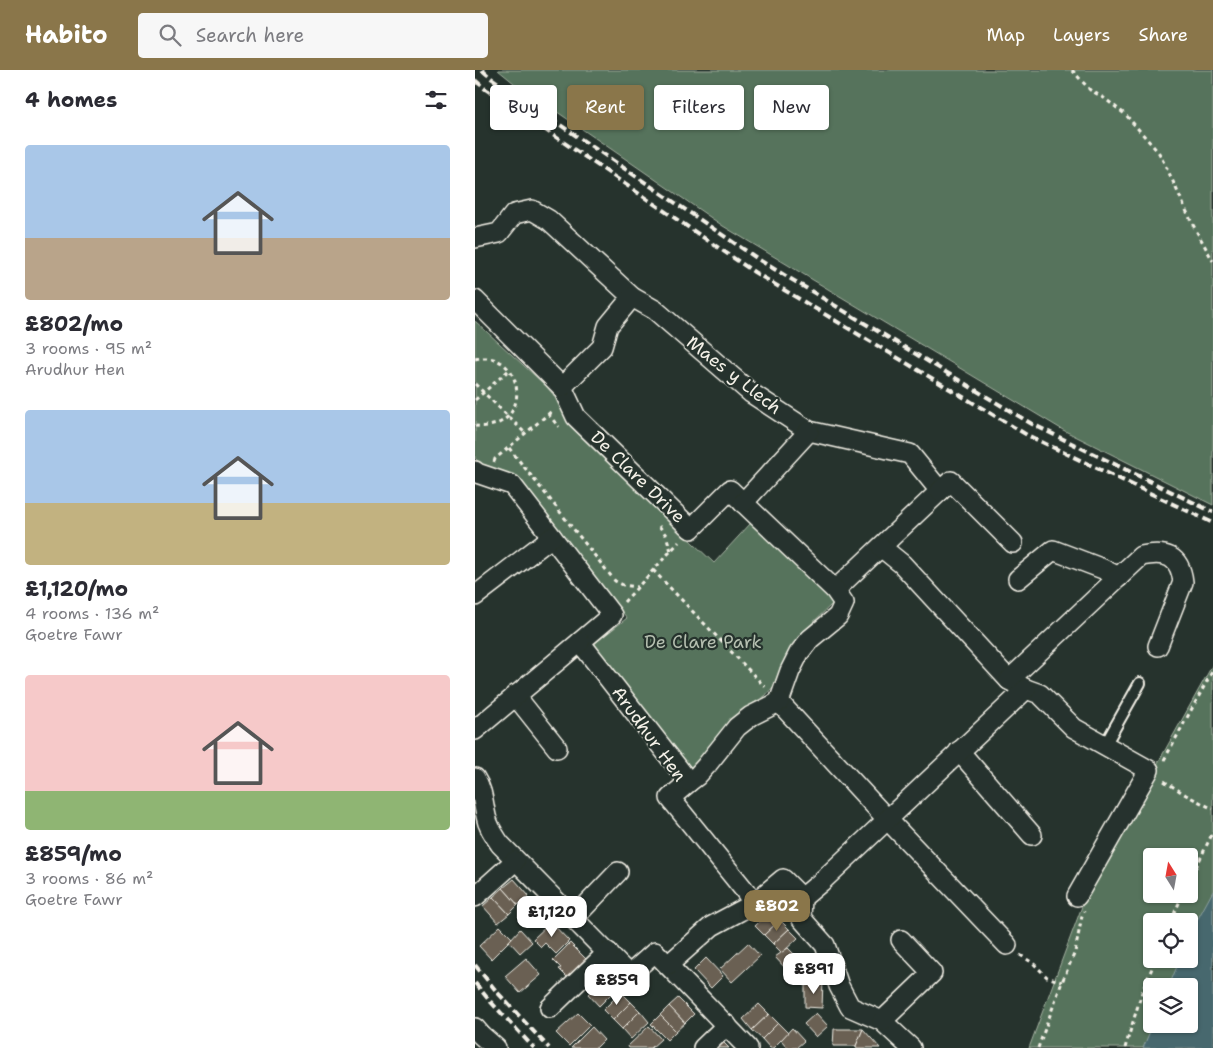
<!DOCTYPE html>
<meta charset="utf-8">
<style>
body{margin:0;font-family:"Shantell Sans",sans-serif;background:#f7f7f7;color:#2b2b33;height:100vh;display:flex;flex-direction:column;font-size:19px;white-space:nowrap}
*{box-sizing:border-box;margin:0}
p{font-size:16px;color:#7c7c81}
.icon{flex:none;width:28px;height:28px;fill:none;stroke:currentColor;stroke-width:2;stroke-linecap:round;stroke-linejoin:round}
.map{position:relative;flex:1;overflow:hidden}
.drawer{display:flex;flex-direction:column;background:#fff;width:475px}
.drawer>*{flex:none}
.hud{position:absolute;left:15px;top:15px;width:475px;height:45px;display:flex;gap:10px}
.needle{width:32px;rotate:349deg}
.buttons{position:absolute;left:668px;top:778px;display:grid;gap:10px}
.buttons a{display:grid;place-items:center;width:55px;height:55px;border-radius:5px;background:#fff;box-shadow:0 1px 4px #0004;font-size:25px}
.price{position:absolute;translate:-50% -42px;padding:0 11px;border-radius:10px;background:#fff;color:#222;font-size:16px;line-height:32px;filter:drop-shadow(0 1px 2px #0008)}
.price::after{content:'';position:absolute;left:50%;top:30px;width:15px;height:11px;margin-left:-8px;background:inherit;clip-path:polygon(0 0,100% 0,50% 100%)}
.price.on{background:#8a764a;color:#fff}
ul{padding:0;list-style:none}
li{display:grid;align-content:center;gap:10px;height:265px;padding:0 25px}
li span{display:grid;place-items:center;height:155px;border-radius:5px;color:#555}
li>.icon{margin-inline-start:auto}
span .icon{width:90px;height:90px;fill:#fffc;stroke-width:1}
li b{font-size:21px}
h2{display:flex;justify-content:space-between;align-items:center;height:60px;padding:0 25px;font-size:21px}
.tag{padding:0 18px;border-radius:5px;background:#fff;box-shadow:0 1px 4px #0004;font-size:18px;line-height:45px}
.tag.on{background:#8a764a;color:#fff}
header{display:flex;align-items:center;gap:30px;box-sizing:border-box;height:70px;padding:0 25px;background:#8a764a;color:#fff}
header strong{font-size:24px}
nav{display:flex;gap:28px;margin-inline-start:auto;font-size:18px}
.search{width:350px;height:45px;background:#f7f7f7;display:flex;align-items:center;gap:12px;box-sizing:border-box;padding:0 18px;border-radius:5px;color:#7c7c81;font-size:19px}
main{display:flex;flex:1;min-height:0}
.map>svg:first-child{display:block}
.green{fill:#56735b;stroke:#a5b2a2;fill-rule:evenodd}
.water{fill:#47686e;stroke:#8c9f9f}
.building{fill:#6a6053;stroke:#f4f1e8}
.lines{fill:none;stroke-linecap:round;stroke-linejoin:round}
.lane-casing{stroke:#f4f1e8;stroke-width:14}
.street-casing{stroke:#f4f1e8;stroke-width:22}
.path{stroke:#f4f1e8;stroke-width:3;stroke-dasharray:4 4;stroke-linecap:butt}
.lane{stroke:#26332d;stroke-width:10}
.street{stroke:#26332d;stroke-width:19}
.rail{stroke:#f4f1e8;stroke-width:4;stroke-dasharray:8 4;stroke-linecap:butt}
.labels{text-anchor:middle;stroke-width:4.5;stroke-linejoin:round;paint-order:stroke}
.street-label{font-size:18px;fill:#f4f1e8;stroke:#26332d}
.park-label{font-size:18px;fill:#b5bfb0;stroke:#26332d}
</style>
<header>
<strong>Habito</strong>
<div class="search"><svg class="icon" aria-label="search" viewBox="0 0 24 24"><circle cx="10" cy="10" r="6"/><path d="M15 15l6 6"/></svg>Search here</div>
<nav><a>Map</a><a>Layers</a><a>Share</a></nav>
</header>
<main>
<section class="drawer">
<h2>4 homes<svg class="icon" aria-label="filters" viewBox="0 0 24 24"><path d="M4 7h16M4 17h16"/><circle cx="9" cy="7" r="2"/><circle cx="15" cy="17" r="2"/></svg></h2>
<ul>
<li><span style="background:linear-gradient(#a9c7e8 60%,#b9a48a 0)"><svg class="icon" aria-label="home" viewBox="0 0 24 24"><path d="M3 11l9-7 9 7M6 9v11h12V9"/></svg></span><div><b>£802/mo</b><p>3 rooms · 95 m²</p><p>Arudhur Hen</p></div></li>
<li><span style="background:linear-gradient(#a9c7e8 60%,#c2b280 0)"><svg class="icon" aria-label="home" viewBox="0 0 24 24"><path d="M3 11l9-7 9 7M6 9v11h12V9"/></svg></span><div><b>£1,120/mo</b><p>4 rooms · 136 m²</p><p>Goetre Fawr</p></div></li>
<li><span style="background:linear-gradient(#f6c9c9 75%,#8fb573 0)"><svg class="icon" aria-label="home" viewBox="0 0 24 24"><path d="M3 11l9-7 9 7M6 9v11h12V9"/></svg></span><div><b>£859/mo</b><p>3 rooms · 86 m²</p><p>Goetre Fawr</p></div></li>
</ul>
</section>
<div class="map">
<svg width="738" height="978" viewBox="0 0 738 978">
<rect width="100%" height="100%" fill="#26332d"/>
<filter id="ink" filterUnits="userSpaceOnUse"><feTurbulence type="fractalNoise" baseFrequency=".02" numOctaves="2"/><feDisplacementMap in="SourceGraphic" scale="10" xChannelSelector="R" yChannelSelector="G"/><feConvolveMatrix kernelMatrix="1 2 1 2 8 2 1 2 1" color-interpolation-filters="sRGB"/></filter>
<g filter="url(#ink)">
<g class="green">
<polygon points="23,0 738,0 738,435 588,360 248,156 59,26 56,27"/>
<polygon points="0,251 71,316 82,329 96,357 239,493 276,453 359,532 324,566 312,584 298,617 290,626 266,641 250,659 218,701 119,574 152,548 119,507 19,402 3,391 0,388"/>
<path d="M738 594V890L714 916H676V954H704L696 978H554L615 815ZM676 786H714V824H676ZM676 851H714V889H676Z"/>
</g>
<polygon class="water" points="738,821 738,978 668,978 678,954 714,954 714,916 694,916 705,889 714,889 714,868 720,854"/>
<g class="building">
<polygon points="39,809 54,826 43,835 28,818"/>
<polygon points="28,818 43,835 34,844 18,827"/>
<polygon points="18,827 34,844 23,853 8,836"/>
<polygon points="296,841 305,850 289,865 280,856"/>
<polygon points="305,850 314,859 298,874 289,865"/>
<polygon points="76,852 94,871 81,884 70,873 66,877 58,869"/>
<polygon points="25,856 37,868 16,889 4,876"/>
<polygon points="45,859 57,872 45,883 34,871"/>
<polygon points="314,859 323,868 307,883 298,874"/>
<polygon points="95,873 114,892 94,909 84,899 86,898 78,890"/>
<polygon points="273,873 285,886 257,912 245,899"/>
<polygon points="313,878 324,889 312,900 300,887"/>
<polygon points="51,888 66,905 45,923 30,906"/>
<polygon points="231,888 248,906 236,918 219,900"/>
<polygon points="328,889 348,910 330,916 315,901"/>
<polygon points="123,899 142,918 124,936 113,924 117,920 110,912"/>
<polygon points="348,910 347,938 330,937 330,916"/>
<polygon points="146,922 156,932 138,950 128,940"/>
<polygon points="203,928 219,944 210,953 194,936"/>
<polygon points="156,932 165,941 147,959 138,950"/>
<polygon points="284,934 294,944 277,960 268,949"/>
<polygon points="194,936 210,953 201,961 185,945"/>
<polygon points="165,941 174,952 156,969 147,959"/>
<polygon points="103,943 115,955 94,976 81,963"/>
<polygon points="341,943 353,956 341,967 329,954"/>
<polygon points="294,944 303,953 287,969 277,960"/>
<polygon points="185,945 201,961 192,970 176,954"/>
<polygon points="303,953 313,963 298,978 295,978 287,969"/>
<polygon points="174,956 186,969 176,978 154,978 153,976"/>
<polygon points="117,957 129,970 121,978 96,978"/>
<polygon points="317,958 329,971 321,978 313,978 306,970"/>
<polygon points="359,959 388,959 381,976 358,976"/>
<polygon points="388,959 405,978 382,978 381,976"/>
<polygon points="246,970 254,978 237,978"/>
</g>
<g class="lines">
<defs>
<polyline id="lane" points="630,675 665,613"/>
<g id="street">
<polyline points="0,168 24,163 39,144 57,140 74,150 157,227 180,240 276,323 334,361 435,384 465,421 360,520"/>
<polyline points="0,230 87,317 101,347 216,459 255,420 360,520 369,533 363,546 335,569 324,583 315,601 304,632 412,749 532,875"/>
<polyline points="87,317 127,277 133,256 157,227"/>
<polyline points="0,401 2,403 37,415 137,545 105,572 214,712 195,728 271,822 278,834 308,809 327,828 326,848 350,875 364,916 375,937 407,951 436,978"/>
<polyline points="465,421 476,411 538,473"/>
<polyline points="268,433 334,361"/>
<polyline points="406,477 427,494 534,610 551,619 565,624 599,658 674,700 602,826"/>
<polyline points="543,509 578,480 628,499 644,507"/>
<polyline points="0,526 77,467"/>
<path d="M534 610 666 486C690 481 705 485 708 512L683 576"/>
<polyline points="40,625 82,678"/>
<polyline points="0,660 105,572"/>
<polyline points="484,681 557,765"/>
<path d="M0 708C8 720 8 733 11 746 13 757 19 765 25 774L154 905 180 882 273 978"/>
<polyline points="214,712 222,706 231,696 262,657 276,646 304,632"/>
<polyline points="0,827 40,791"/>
<polyline points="327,828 346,812 551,619"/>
<polyline points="99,848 143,802"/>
<polyline points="193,895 237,856 278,834"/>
<polyline points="75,938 133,882"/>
<polyline points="407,951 457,903 426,870"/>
<polyline points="0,958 6,965 21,978"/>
<polyline points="228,978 252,955"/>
</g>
</defs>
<use href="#lane" class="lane-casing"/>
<use href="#street" class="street-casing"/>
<g class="path">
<polyline points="597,0 615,20 629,28 651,45 684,83 695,105 717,153 738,191"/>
<path d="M0 289C48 278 58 352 12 356 8 357 4 356 0 356"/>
<polyline points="0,314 50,363"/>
<polyline points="0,330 34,300"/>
<polyline points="73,344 84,357"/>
<polyline points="34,378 140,511 148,515 163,517"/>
<polyline points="19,392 20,389 78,340"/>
<polyline points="184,456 191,465 196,481"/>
<polyline points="178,500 290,617"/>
<polyline points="149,532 204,472"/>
<polyline points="689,690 738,600"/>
<polyline points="689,711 711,725 738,739"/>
<polyline points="714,812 738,762"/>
<polyline points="696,851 708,824"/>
<polyline points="545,885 558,893 572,907 587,912"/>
<polyline points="563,978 587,912 600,882 607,846 609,841"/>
<polyline points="650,978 668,919 681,889"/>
</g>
<use href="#lane" class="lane"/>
<use href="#street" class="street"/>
<g class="rail">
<polyline points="7,0 16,8 286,191 557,354 738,442"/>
<polyline points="0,10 9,18 279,202 552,365 738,453"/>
<polyline points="0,895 22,922 74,978"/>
<polyline points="0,913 14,930 59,978"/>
</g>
</g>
</g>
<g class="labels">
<g class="street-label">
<text transform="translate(259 305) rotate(38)" y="6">Maes y Llech</text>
<text transform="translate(163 407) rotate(44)" y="6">De Clare Drive</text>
<text transform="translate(174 664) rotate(54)" y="6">Arudhur Hen</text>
</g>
<g class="park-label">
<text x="228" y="578">De Clare Park</text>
</g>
</g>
</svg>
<div class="buttons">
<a><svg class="needle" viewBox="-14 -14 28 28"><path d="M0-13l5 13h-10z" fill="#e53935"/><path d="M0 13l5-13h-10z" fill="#7c7c81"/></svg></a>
<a><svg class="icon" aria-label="locate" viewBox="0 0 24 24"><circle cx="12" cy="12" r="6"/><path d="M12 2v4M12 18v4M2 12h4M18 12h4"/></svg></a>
<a><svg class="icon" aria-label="layers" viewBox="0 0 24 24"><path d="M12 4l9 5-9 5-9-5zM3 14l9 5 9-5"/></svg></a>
</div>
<b class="price on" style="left:302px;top:862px">£802</b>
<b class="price" style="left:77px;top:868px">£1,120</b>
<b class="price" style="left:339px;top:925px">£891</b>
<b class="price" style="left:142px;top:936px">£859</b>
<div class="hud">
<a class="tag">Buy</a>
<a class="tag on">Rent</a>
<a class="tag">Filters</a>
<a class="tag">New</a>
</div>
</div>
</main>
